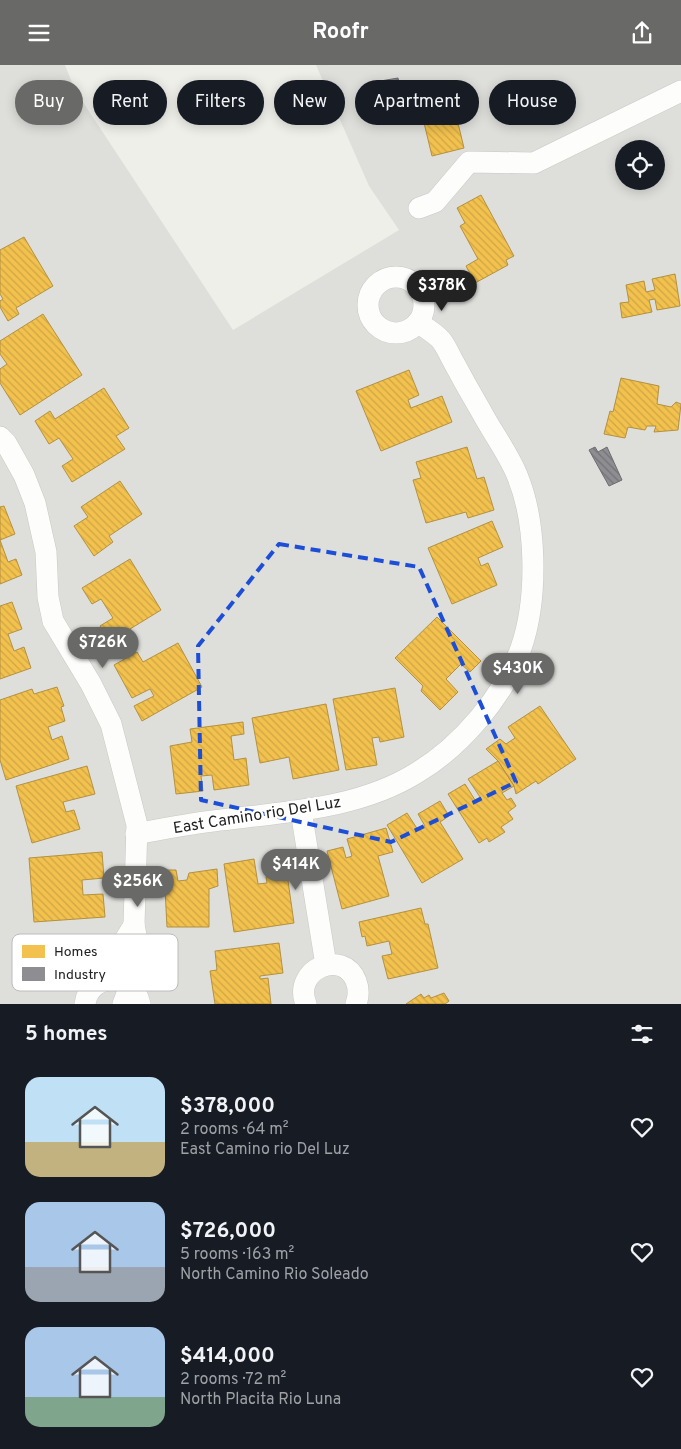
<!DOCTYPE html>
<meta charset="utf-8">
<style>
body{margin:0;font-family:Overpass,sans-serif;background:#242831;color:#f1f3f6;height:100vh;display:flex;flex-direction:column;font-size:19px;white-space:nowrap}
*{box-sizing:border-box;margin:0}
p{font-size:16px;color:#9ea1a6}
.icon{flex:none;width:28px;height:28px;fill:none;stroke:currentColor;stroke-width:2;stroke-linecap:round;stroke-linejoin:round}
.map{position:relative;height:939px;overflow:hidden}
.details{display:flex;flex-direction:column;background:#171b24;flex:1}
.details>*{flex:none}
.banner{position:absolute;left:15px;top:15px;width:651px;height:45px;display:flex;gap:10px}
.fabs{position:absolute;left:615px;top:75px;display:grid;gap:10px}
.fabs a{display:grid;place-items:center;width:50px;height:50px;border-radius:50%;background:#171b24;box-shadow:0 2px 12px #0003;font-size:25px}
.price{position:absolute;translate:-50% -42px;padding:0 11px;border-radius:18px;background:#696967;color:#fff;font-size:16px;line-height:32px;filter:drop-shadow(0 1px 2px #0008)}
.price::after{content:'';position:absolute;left:50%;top:30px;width:15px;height:11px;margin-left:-8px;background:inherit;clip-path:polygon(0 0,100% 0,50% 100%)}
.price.on{background:#222;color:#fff}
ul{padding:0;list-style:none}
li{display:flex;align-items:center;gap:15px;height:125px;padding:0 25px}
li span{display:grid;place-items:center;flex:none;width:140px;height:100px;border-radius:15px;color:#555}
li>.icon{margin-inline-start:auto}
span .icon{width:60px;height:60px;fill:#fffc;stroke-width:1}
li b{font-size:21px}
h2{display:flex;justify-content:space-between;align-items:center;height:60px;padding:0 25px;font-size:21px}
.chip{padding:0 18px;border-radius:22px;background:#171b24;box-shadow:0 2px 12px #0003;font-size:18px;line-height:45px}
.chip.on{background:#696967;color:#fff}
header{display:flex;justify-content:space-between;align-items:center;height:65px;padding:0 25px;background:#696967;color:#fff;font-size:22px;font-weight:700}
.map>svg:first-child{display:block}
.residential{fill:#dededb;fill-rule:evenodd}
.homes{fill:url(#homes-back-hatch);stroke:#b39140}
.industry{fill:url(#industry-back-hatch);stroke:#6d6d70}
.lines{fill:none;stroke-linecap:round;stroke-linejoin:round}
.minor-casing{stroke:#c8c8c6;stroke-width:22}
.minor{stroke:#fdfdfc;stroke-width:21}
.marked{fill:none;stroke:#1d4ed8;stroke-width:4;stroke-dasharray:10 6;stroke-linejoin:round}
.labels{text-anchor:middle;stroke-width:5;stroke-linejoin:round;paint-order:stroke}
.street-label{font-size:16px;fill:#212121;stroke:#fff}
.key{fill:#fff;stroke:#bcbcbc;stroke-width:1}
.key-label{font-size:14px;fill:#212121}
</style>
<header><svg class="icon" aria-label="menu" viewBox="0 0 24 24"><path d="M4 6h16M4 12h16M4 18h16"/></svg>Roofr<svg class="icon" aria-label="share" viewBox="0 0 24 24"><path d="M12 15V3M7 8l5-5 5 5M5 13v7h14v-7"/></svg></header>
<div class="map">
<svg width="681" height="939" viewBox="0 0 681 939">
<defs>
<pattern id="homes-back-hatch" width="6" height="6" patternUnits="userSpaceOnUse" patternTransform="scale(1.25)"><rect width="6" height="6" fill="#f2c14e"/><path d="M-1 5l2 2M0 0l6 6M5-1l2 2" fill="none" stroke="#cfa644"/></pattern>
<pattern id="industry-back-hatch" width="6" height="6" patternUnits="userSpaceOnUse" patternTransform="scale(1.25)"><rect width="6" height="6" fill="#8d8d92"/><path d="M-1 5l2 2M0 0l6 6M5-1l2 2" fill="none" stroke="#737377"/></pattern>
</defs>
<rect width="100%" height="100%" fill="#efefea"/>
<path class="residential" d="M0 0H65L75 25 233 265 399 165 369 121 316 0H681V939H0ZM624 84H656V116H624Z"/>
<g class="homes">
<polygon points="450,25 464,83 432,91 418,33"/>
<polygon points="481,130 514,191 506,195 508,200 475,218 466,201 478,194 460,161 465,158 457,143"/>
<polygon points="24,172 53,221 16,243 19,249 8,256 0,242 0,236 3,234 0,229 0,185"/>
<polygon points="675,209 680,241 657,245 655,234 649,235 652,247 622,253 620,238 629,237 626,220 644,216 646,227 655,225 652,214"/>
<polygon points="43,249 82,310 20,350 0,318 0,304 7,299 0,289 0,276"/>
<polygon points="409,305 419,330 408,335 411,343 442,331 452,357 381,386 356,326"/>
<polygon points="621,313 659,321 657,339 671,342 676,337 681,339 678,365 654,367 656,361 647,361 645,365 628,362 625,373 604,369 610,346 613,347"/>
<polygon points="104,323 129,363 116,371 125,384 72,417 62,401 73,394 59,373 49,379 35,356 50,346 55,354"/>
<polygon points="467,382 477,414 484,412 494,445 468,453 466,447 426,458 413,415 421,413 416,397"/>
<polygon points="120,416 142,449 109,471 113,477 94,491 74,461 88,452 81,442"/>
<polygon points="4,441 15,469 0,475 0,442"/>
<polygon points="492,456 503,482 478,493 481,501 488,498 497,520 452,539 428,483"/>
<polygon points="0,475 8,497 16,494 22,510 0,519"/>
<polygon points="130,494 161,545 130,564 132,569 113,581 100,561 113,553 101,534 92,539 82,523"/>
<polygon points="12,537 22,564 8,569 14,586 24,582 31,603 0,614 0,541"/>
<polygon points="437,552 481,596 470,607 461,599 446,614 458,627 440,645 421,626 423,621 395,593"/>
<polygon points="178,578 202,622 142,656 134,641 154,631 150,624 132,633 114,600 137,587 143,597"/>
<polygon points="57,622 64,641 61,642 65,656 48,662 52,675 62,671 69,694 6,715 0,695 0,635 32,624 34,629"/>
<polygon points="395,623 404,672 380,677 379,672 372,673 377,700 346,705 333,634"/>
<polygon points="326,639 339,705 293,714 289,692 260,698 252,653"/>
<polygon points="540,641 576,694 538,719 536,716 516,729 514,721 498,696 486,684 500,674 506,679 515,673 508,662"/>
<polygon points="243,657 244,669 231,671 234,695 246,693 249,720 214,725 212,710 201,711 203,726 176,729 170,681 192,677 190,664"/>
<polygon points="498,696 514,721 502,728 507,735 511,733 516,741 508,747 513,754 501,762 505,767 489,777 487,773 479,778 448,729 465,719 475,735 480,732 468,714"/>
<polygon points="87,701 95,729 63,737 66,747 74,745 80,764 32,778 16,721"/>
<polygon points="440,736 449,751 440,757 463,794 422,818 387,760 407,748 418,765 425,761 418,749"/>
<polygon points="386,763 393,787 378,791 389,831 342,844 327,786 343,782 346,793 352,791 347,774"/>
<polygon points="102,787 104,813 82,815 83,830 103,829 105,852 34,857 29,793"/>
<polygon points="254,794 258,819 267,818 266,812 287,809 294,858 234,867 224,799"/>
<polygon points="217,804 218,821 209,824 209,862 167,862 164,805 176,805 178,816 187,815 189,808"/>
<polygon points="421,843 425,859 428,859 438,903 388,914 382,891 392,889 389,876 367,881 365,871 362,872 359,857"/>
<polygon points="279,878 283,908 260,911 260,914 268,913 271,939 215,939 210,906 217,905 215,886"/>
<polygon points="444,928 449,936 445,939 406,939 421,929 424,933 429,930 431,933"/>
</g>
<g class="industry">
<polygon points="398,13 403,33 396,36 400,48 382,51 380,47 375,48 369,18"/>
<polygon points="595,382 598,387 607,382 622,415 609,421 589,385"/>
</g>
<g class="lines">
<defs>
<g id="minor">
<polyline points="419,143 435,137 469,97 534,98 681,26"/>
<circle cx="396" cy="240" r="28"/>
<polyline points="0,372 6,378 24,410 35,438 46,487 48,532 53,556 91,619 111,659 137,760 134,860"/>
<polyline points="301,746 326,900"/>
<path d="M136 769C162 764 187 759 213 756 282 747 358 745 418 707 461 681 504 631 521 583 538 534 537 458 517 410 508 388 492 367 481 346 471 329 462 313 453 296 449 289 446 281 441 275 435 268 425 263 418 257"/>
<polyline points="114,915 118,886 134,860 138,880 130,921 123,939"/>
<path d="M85 939C89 908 132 906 140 939"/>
<path d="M306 939C292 904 343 883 356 916 359 924 359 931 356 939"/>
</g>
</defs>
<use href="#minor" class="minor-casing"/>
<use href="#minor" class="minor"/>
</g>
<path class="marked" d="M279 479 419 502 516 717 391 777 201 735 198 581Z"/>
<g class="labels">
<g class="street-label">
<text transform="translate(257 749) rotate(-9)" y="6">East Camino rio Del Luz</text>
</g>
</g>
<rect x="12" y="869" width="166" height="57" rx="8" class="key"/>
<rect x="22" y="880" width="23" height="13" fill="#f2c14e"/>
<rect x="22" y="902" width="23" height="14" fill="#8d8d92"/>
<g class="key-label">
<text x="54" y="891">Homes</text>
<text x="54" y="914">Industry</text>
</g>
</svg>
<div class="fabs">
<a><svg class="icon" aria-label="locate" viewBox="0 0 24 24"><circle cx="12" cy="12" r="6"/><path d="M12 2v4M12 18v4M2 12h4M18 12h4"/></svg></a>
</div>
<b class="price on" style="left:442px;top:247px">$378K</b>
<b class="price" style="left:103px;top:604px">$726K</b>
<b class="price" style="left:518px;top:630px">$430K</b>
<b class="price" style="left:296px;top:826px">$414K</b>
<b class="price" style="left:138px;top:843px">$256K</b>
<div class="banner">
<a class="chip on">Buy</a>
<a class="chip">Rent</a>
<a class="chip">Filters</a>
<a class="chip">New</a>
<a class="chip">Apartment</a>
<a class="chip">House</a>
</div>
</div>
<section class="details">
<h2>5 homes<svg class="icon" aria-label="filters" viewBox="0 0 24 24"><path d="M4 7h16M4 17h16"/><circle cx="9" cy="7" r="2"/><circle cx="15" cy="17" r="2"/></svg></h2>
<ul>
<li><span style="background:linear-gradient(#bfe0f5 65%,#c2b280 0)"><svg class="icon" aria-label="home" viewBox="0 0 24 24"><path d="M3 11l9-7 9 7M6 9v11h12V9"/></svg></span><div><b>$378,000</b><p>2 rooms · 64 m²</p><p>East Camino rio Del Luz</p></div><svg class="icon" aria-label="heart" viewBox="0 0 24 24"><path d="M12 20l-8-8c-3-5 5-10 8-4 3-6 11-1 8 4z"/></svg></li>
<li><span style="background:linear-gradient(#a9c7e8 65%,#9aa5b1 0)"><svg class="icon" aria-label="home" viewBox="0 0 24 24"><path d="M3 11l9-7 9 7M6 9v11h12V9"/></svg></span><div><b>$726,000</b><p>5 rooms · 163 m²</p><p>North Camino Rio Soleado</p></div><svg class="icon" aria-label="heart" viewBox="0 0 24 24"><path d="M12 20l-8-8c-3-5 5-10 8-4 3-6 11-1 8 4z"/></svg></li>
<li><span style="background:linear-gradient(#a9c7e8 70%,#7fa58c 0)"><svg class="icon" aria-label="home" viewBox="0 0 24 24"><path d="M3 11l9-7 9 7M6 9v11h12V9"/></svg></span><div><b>$414,000</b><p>2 rooms · 72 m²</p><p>North Placita Rio Luna</p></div><svg class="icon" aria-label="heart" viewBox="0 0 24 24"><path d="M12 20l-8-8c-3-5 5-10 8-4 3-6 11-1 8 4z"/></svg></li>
</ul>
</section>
